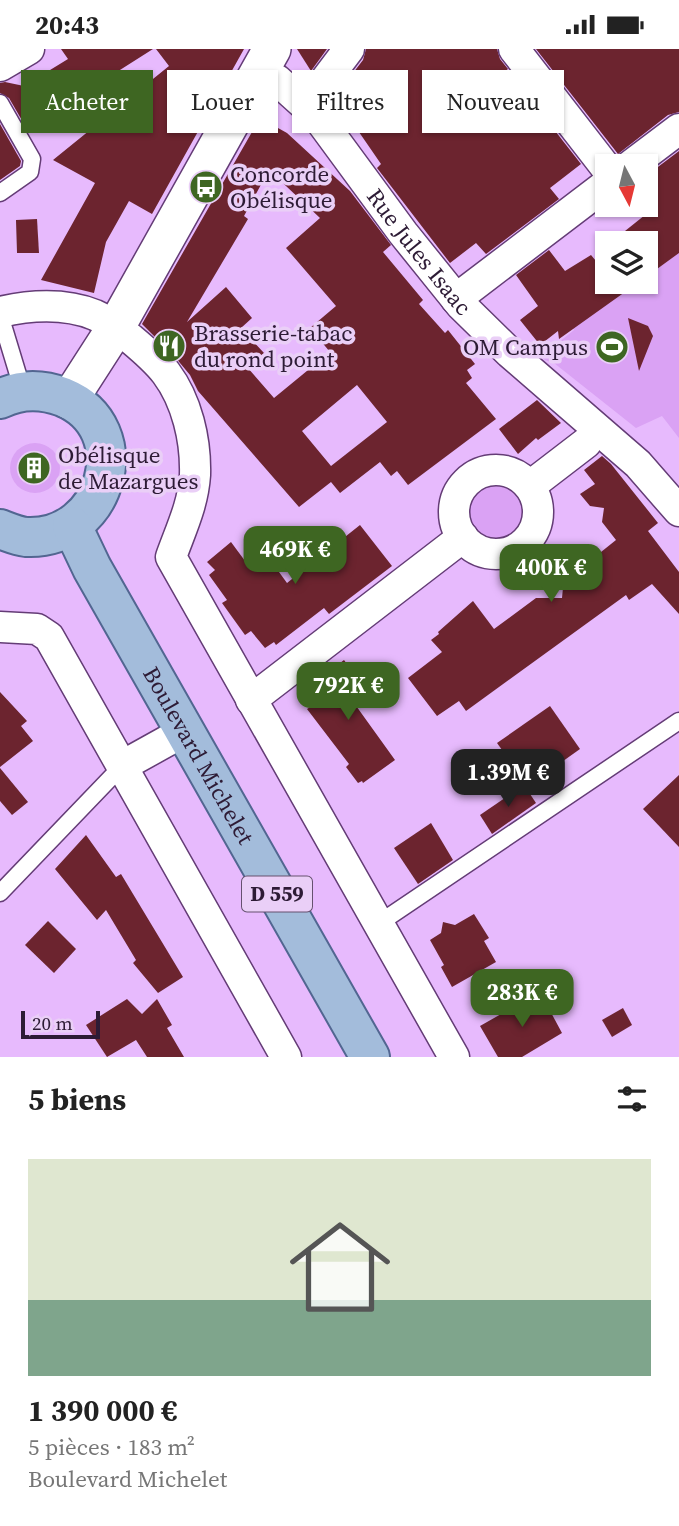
<!DOCTYPE html>
<html lang="fr">
<meta charset="utf-8">
<style>
body{margin:0;font-family:"Source Serif 4",serif;background:#f6f6f6;color:#222;height:100vh;display:flex;flex-direction:column;font-size:26px;white-space:nowrap}
*{box-sizing:border-box;margin:0}
p{font-size:23px;color:#767676}
.icon{flex:none;width:38px;height:38px;fill:none;stroke:currentColor;stroke-width:2;stroke-linecap:round;stroke-linejoin:round}
.map{position:relative;height:1008px;overflow:hidden}
.sheet{display:flex;flex-direction:column;background:#fff;flex:1}
.sheet>*{flex:none}
.top-card{position:absolute;left:21px;top:21px;width:637px;height:63px;display:flex;gap:14px}
.needle{width:46px;rotate:173deg}
.tools{position:absolute;left:595px;top:105px;display:grid;gap:14px}
.tools a{display:grid;place-items:center;width:63px;height:63px;border-radius:0px;background:#fff;box-shadow:0 2px 5px #0004;font-size:35px}
.scale{position:absolute;left:21px;bottom:18px;width:79px;box-sizing:border-box;padding-left:7px;border:4px solid #2d1b35;border-top:0;font-size:19px;line-height:24px;white-space:nowrap;color:#2d1b35;-webkit-text-stroke:5px #eacff7;paint-order:stroke}
.price{position:absolute;translate:-50% -60px;padding:0 16px;border-radius:14px;background:#3e6622;color:#fff;font-size:23px;line-height:46px;filter:drop-shadow(0 2px 4px #0008)}
.price::after{content:'';position:absolute;left:50%;top:42px;width:21px;height:16px;margin-left:-10px;background:inherit;clip-path:polygon(0 0,100% 0,50% 100%)}
.price.selected{background:#222;color:#fff}
ul{padding:0;list-style:none}
li{display:grid;align-content:center;gap:14px;height:371px;padding:0 28px}
li+li{border-top:2px solid #e0e0e0}
li span{display:grid;place-items:center;height:217px;border-radius:0px;color:#555}
li>.icon{margin-inline-start:auto}
span .icon{width:126px;height:126px;fill:#fffc;stroke-width:1}
li b{font-size:30px}
h2{display:flex;justify-content:space-between;align-items:center;height:84px;padding:0 28px;font-size:30px}
.chip{padding:0 24px;border-radius:0px;background:#fff;box-shadow:0 2px 5px #0004;font-size:24px;line-height:63px}
.chip.selected{background:#3e6622;color:#fff}
.status{display:flex;justify-content:space-between;align-items:center;height:49px;padding:0 35px;background:#fff;direction:ltr}
.status svg{height:19px;fill:currentColor}
.map>svg:first-child{display:block}
.green{fill:#daa2f4}
.building{fill:#6c242f;fill-rule:evenodd}
.lines{fill:none;stroke-linecap:round;stroke-linejoin:round}
.service-casing{stroke:#643c76;stroke-width:19}
.minor-casing{stroke:#643c76;stroke-width:33}
.tertiary-casing{stroke:#643c76;stroke-width:40}
.primary-casing{stroke:#526691;stroke-width:42}
.service{stroke:#fff;stroke-width:16}
.minor{stroke:#fff;stroke-width:30}
.tertiary{stroke:#fff;stroke-width:37}
.primary{stroke:#a3bcdb;stroke-width:38}
.labels{text-anchor:middle;stroke-width:7;stroke-linejoin:round;paint-order:stroke}
.shield{fill:#eacff7;stroke:#66516f;stroke-width:2}
.shield-label{font-size:21px;font-weight:bold;fill:#2d1b35}
.poi-label{font-size:23px;fill:#2d1b35;stroke:#eacff7;text-anchor:start}
.street-label{font-size:23px;fill:#2d1b35;stroke:#eacff7}
</style>
<div class="status"><b>20:43</b><svg viewBox="0 0 49 12"><path d="M0 12V9h3v3zM5 12V6h3v6zM10 12V3h3v9zM15 12V0h3v12zM26 1h20v11H26zM47 4h2v5h-2z"/></svg></div>
<div class="map">
<svg width="679" height="1008" viewBox="0 0 679 1008">
<rect width="100%" height="100%" fill="#e7bafd"/>
<g class="green">
<polygon points="679,204 679,389 662,367 636,379 554,314 545,311 535,302 558,294 574,281 573,279 639,233 646,233 646,228"/>
<circle cx="35" cy="419" r="25"/>
<circle cx="497" cy="464" r="32"/>
</g>
<g class="building">
<polygon points="61,0 153,0 27,80 9,49 0,44 0,34 5,33 24,37 68,10"/>
<polygon points="156,0 244,0 152,165 129,152 106,193 94,244 41,231 95,134 53,111 169,17"/>
<polygon points="297,0 327,0 311,22"/>
<polygon points="366,0 497,0 500,10 508,20 496,29 524,63 534,55 581,115 550,139 559,150 486,205 476,194 450,214 377,119 381,115 350,70 345,75 330,54 363,11"/>
<polygon points="536,0 679,0 679,63 668,66 618,105"/>
<path d="M260 69 287 84 350 142 391 196 383 203 423 251 419 255 445 284 448 281 475 315 467 321 472 329 466 334 496 370 408 436 397 422 391 427 380 413 340 444 331 433 299 458 198 342 190 326 175 308 142 275ZM269 121 320 169 286 199 336 257 310 279 330 303 274 349 247 318 264 304 241 279 252 269 226 238 187 273 248 170 244 167ZM357 336 387 373 331 417 302 382Z"/>
<polygon points="0,75 21,112 20,117 0,131"/>
<polygon points="679,102 679,204 646,228 646,194 621,194 630,188 625,182 650,162 646,156 646,127"/>
<polygon points="37,170 39,204 17,204 16,171"/>
<polygon points="549,201 565,222 591,206 596,212 607,204 607,233 639,233 559,290 558,282 540,296 520,271 538,257 516,226"/>
<polygon points="628,269 648,277 653,287 639,322"/>
<polygon points="537,351 561,374 538,391 536,389 518,405 499,380"/>
<polygon points="602,407 611,415 658,474 648,482 679,523 679,565 652,535 629,551 626,546 466,662 459,652 437,667 408,629 442,603 431,591 439,585 438,583 473,552 494,580 536,549 562,549 564,528 575,519 581,519 616,491 602,473 604,459 590,457 580,445 595,435 584,421"/>
<polygon points="360,476 392,517 329,565 324,559 276,596 274,593 265,599 251,582 245,586 222,554 227,551 209,526 215,521 207,513 231,493 248,516 252,512 259,521 271,512 287,534"/>
<polygon points="344,611 368,644 354,654 395,711 363,734 362,732 358,734 346,718 349,715 307,660 315,655 305,641"/>
<polygon points="0,643 27,672 21,677 33,692 0,718"/>
<polygon points="550,657 580,700 528,737 497,694"/>
<polygon points="0,719 28,753 12,766 0,752"/>
<polygon points="679,726 679,798 643,760"/>
<polygon points="524,736 536,754 492,785 480,766"/>
<polygon points="431,774 453,811 418,835 394,799"/>
<polygon points="86,786 116,828 121,825 183,928 158,944 133,914 136,911 106,861 97,871 55,820"/>
<polygon points="474,865 489,889 484,892 496,913 452,938 441,918 444,916 430,891 441,884 443,873 455,876"/>
<polygon points="48,872 76,900 54,924 25,896"/>
<polygon points="541,945 562,984 522,1008 498,1008 480,977 531,948 532,950"/>
<polygon points="127,950 142,965 157,950 172,976 167,979 184,1008 147,1008 136,991 107,1008 86,976"/>
<polygon points="623,959 632,976 612,988 602,971"/>
</g>
<g class="lines">
<defs>
<g id="service">
<polyline points="0,54 32,110 30,123 0,144"/>
<polyline points="0,266 23,342"/>
<polyline points="0,844 122,717"/>
<polyline points="378,875 679,672"/>
</g>
<g id="minor">
<polyline points="514,0 607,120"/>
<polyline points="0,17 29,0"/>
<path id="s1" d="M259 24 277 31 317 67 403 184 461 256 510 304 638 415 679 462"/>
<polyline points="306,57 349,0"/>
<polyline points="630,117 679,80"/>
<polyline points="456,250 607,135"/>
<path d="M0 263C31 256 65 254 95 266 109 272 120 282 131 290 143 300 156 311 166 324 187 352 196 391 195 426 193 456 181 480 171 508L454 1008"/>
<circle cx="496" cy="463" r="42"/>
<polyline points="530,437 586,394"/>
<polyline points="0,578 37,580 49,588 286,1008"/>
<polyline points="251,651 463,488"/>
<polyline points="122,717 185,682"/>
</g>
<polyline id="tertiary" points="69,351 116,278 272,0"/>
<g id="primary">
<path d="M0 350C20 340 42 340 63 348 139 379 107 492 26 488 17 487 8 483 0 480"/>
<path id="s2" d="M72 477 92 519 370 1008"/>
</g>
</defs>
<use href="#service" class="service-casing"/>
<use href="#minor" class="minor-casing"/>
<use href="#tertiary" class="tertiary-casing"/>
<use href="#primary" class="primary-casing"/>
<use href="#service" class="service"/>
<use href="#minor" class="minor"/>
<use href="#tertiary" class="tertiary"/>
<use href="#primary" class="primary"/>
</g>
<defs>
<symbol id="bus-disc" viewBox="-11 -11 22 22"><circle r="9.5" fill="#3e6622" stroke="#eacff7"/><path d="M-5-6H5V4H4V6H2V4H-2V6H-4V4H-5ZM-3.5-4V0h7V-4ZM-3.5 1.2v1.5H-2V1.2ZM2 1.2v1.5H3.5V1.2Z" fill="#fff"/></symbol>
<symbol id="restaurant-disc" viewBox="-11 -11 22 22"><circle r="9.5" fill="#3e6622" stroke="#eacff7"/><path d="M-5-6h1v4h1v-4h1v4h1v-4h1v5L-1.5 .5V6h-2V.5L-5-1ZM5-6V6H3V1.5H1.5Q1.5-4 5-6Z" fill="#fff"/></symbol>
<symbol id="stadium-disc" viewBox="-11 -11 22 22"><circle r="9.5" fill="#3e6622" stroke="#eacff7"/><path d="M0-5a6.5 5 0 1 0 0 10a6.5 5 0 1 0 0-10ZM-3.5-1.8h7v3.6h-7Z" fill="#fff"/></symbol>
<symbol id="building-disc" viewBox="-11 -11 22 22"><circle r="9.5" fill="#3e6622" stroke="#eacff7"/><path d="M-4-6H4V6H1V3H-1V6H-4ZM-2.5-4.3h1.7v1.8h-1.7ZM.8-4.3h1.7v1.8H.8ZM-2.5-1h1.7V.8h-1.7ZM.8-1h1.7V.8H.8Z" fill="#fff"/></symbol>
</defs>
<g fill-rule="evenodd">
<use href="#bus-disc" x="187" y="119" width="38" height="38"/>
<use href="#restaurant-disc" x="150" y="278" width="38" height="38"/>
<use href="#stadium-disc" x="593" y="279" width="38" height="38"/>
<use href="#building-disc" x="15" y="400" width="38" height="38"/>
</g>
<g class="labels">
<rect class="shield" x="242" y="827.5" width="70" height="35" rx="5"/>
<g class="shield-label">
<text x="277" y="852">D 559</text>
</g>
<g class="poi-label">
<text x="230" y="133">Concorde<tspan x="230" dy="26">Obélisque</tspan></text>
<text x="194" y="292">Brasserie-tabac<tspan x="194" dy="26">du rond point</tspan></text>
<text x="588" y="306" text-anchor="end">OM Campus</text>
<text x="58" y="414">Obélisque<tspan x="58" dy="26">de Mazargues</tspan></text>
</g>
<g class="street-label">
<text dy="8" stroke="none"><textPath href="#s1" startOffset="243">Rue Jules Isaac</textPath></text>
<text dy="8" stroke="none"><textPath href="#s2" startOffset="262">Boulevard Michelet</textPath></text>
</g>
</g>
</svg>
<div class="tools">
<a><svg class="needle" viewBox="-14 -14 28 28"><path d="M0-13l5 13h-10z" fill="#e53935"/><path d="M0 13l5-13h-10z" fill="#767676"/></svg></a>
<a><svg class="icon" aria-label="layers" viewBox="0 0 24 24"><path d="M12 4l9 5-9 5-9-5zM3 14l9 5 9-5"/></svg></a>
</div>
<div class="scale">20 m</div>
<b class="price" style="left:295px;top:537px">469K €</b>
<b class="price" style="left:551px;top:555px">400K €</b>
<b class="price" style="left:348px;top:673px">792K €</b>
<b class="price selected" style="left:508px;top:760px">1.39M €</b>
<b class="price" style="left:522px;top:980px">283K €</b>
<div class="top-card">
<a class="chip selected">Acheter</a>
<a class="chip">Louer</a>
<a class="chip">Filtres</a>
<a class="chip">Nouveau</a>
</div>
</div>
<section class="sheet">
<h2>5 biens<svg class="icon" aria-label="filters" viewBox="0 0 24 24"><path d="M4 7h16M4 17h16"/><circle cx="9" cy="7" r="2"/><circle cx="15" cy="17" r="2"/></svg></h2>
<ul>
<li><span style="background:linear-gradient(#dfe7d0 65%,#7fa58c 0)"><svg class="icon" aria-label="home" viewBox="0 0 24 24"><path d="M3 11l9-7 9 7M6 9v11h12V9"/></svg></span><div><b>1 390 000 €</b><p>5 pièces · 183 m²</p><p>Boulevard Michelet</p></div></li>
</ul>
</section>
